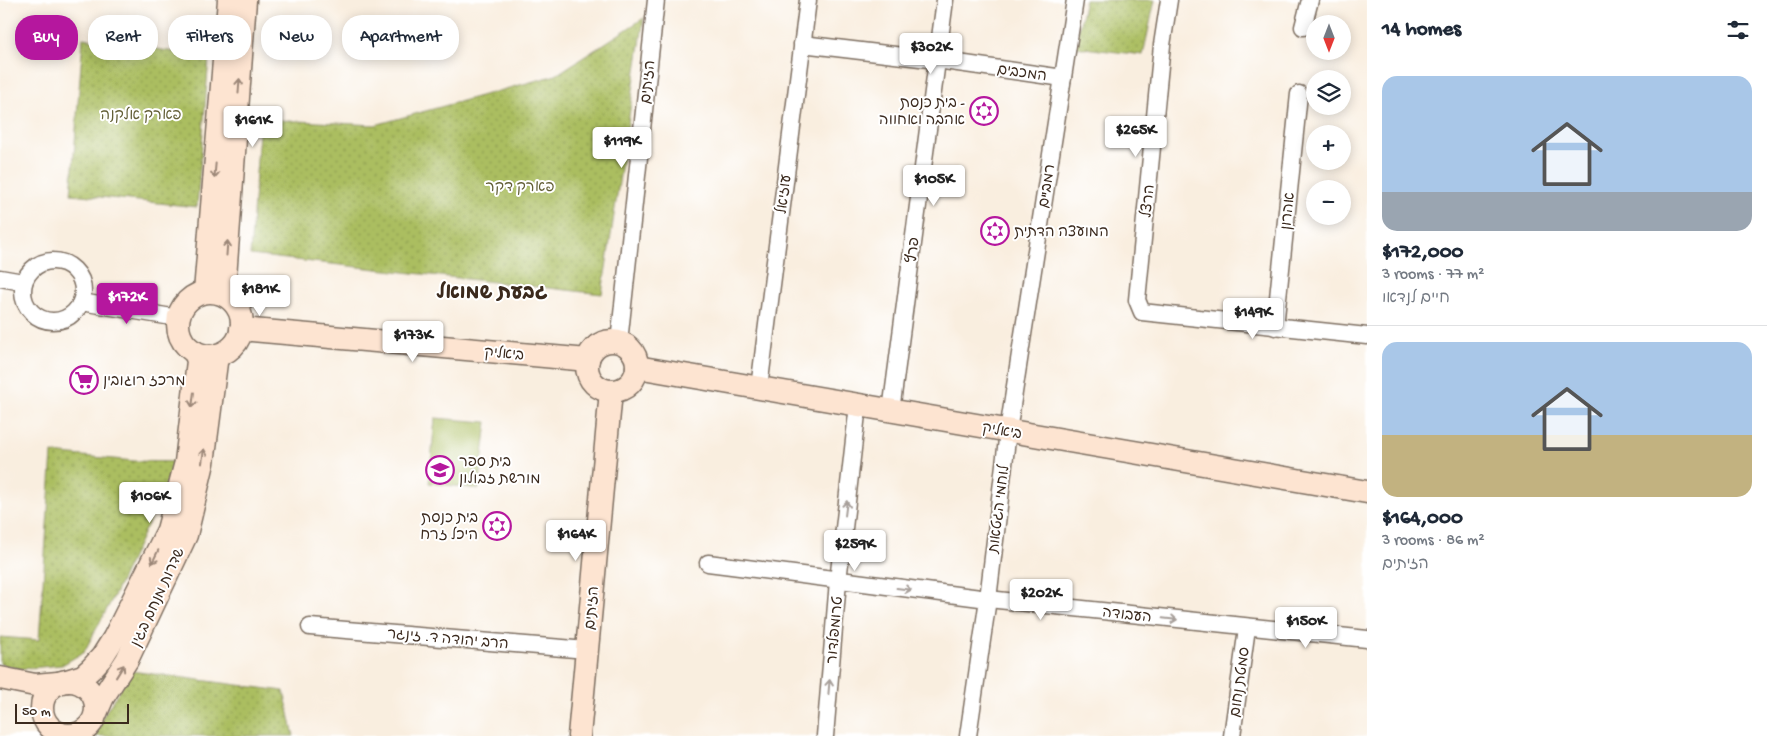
<!DOCTYPE html>
<meta charset="utf-8">
<style>
body{margin:0;font-family:"Gochi Hand","Playpen Sans Hebrew",sans-serif;background:#f2f2f3;color:#1f2937;height:100vh;display:flex;flex-direction:column;font-size:19px;white-space:nowrap}
*{box-sizing:border-box;margin:0}
p{font-size:16px;color:#747a83}
.icon{flex:none;width:28px;height:28px;fill:none;stroke:currentColor;stroke-width:2;stroke-linecap:round;stroke-linejoin:round}
.map{position:relative;flex:1;overflow:hidden}
.details{display:flex;flex-direction:column;background:#fff;width:400px}
.details>*{flex:none}
.top-card{position:absolute;left:15px;top:15px;width:475px;height:45px;display:flex;gap:10px}
.needle{width:32px;rotate:180deg}
.fabs{position:absolute;left:1306px;top:15px;display:grid;gap:10px}
.fabs a{display:grid;place-items:center;width:45px;height:45px;border-radius:50%;background:#fff;box-shadow:0 2px 12px #0003;font-size:25px}
.scale{position:absolute;left:15px;bottom:12px;width:114px;box-sizing:border-box;padding-left:5px;border:2px solid #3b2a1e;border-top:0;font-size:14px;line-height:18px;white-space:nowrap;color:#3b2a1e;-webkit-text-stroke:4px #fff;paint-order:stroke}
.price{position:absolute;translate:-50% -42px;padding:0 11px;border-radius:5px;background:#fff;color:#222;font-size:16px;line-height:32px;filter:drop-shadow(0 1px 2px #0008)}
.price::after{content:'';position:absolute;left:50%;top:30px;width:15px;height:11px;margin-left:-8px;background:inherit;clip-path:polygon(0 0,100% 0,50% 100%)}
.price.active{background:#b5179e;color:#fff}
ul{padding:0;list-style:none}
li{display:grid;align-content:center;gap:10px;height:265px;padding:0 15px}
li+li{border-top:1px solid #e0e1e3}
li span{display:grid;place-items:center;height:155px;border-radius:15px;color:#555}
li>.icon{margin-inline-start:auto}
span .icon{width:90px;height:90px;fill:#fffc;stroke-width:1}
li b{font-size:21px}
h2{display:flex;justify-content:space-between;align-items:center;height:60px;padding:0 15px;font-size:21px}
.chip{padding:0 18px;border-radius:20px;background:#fff;box-shadow:0 2px 12px #0003;font-size:18px;line-height:45px}
.chip.active{background:#b5179e;color:#fff}
main{display:flex;flex:1;min-height:0}
.map>svg:first-child{display:block}
.green{fill:url(#green-dots);stroke:#737440}
.pitch{fill:#abbe61;stroke:#737440}
.lines{fill:none;stroke-linecap:round;stroke-linejoin:round}
.street-casing{stroke:#7e6f62;stroke-width:19}
.secondary-casing{stroke:#7e6f62;stroke-width:25}
.street{stroke:#fff;stroke-width:16}
.secondary{stroke:#fde4d1;stroke-width:22}
.oneway{stroke:#9c8778}
.oneway2{stroke:#a79f9a}
.labels{text-anchor:middle;stroke-width:4;stroke-linejoin:round;paint-order:stroke}
.street-label{font-size:15px;fill:#3b2a1e;stroke:#fff}
.poi-label{font-size:15px;fill:#3b2a1e;stroke:#fff;text-anchor:start}
.park-label{font-size:15px;fill:#625e35;stroke:#fff}
.district-label{font-size:20px;font-weight:bold;fill:#3b2a1e;stroke:#fff}
</style>
<main>
<div class="map">
<svg width="1367" height="736" viewBox="0 0 1367 736">
<defs>
<pattern id="green-dots" width="8" height="8" patternUnits="userSpaceOnUse" patternTransform="scale(1.25)"><rect width="8" height="8" fill="#abbe61"/><path d="M2 2h.1M6 6h.1" fill="none" stroke="#8c9b4f" stroke-width="1.8" stroke-linecap="round"/></pattern>
</defs>
<rect width="100%" height="100%" fill="#fff"/>
<filter id="ink" filterUnits="userSpaceOnUse"><feTurbulence type="fractalNoise" baseFrequency=".02" numOctaves="2"/><feDisplacementMap in="SourceGraphic" scale="10" xChannelSelector="R" yChannelSelector="G"/><feConvolveMatrix kernelMatrix="1 2 1 2 8 2 1 2 1" color-interpolation-filters="sRGB"/></filter>
<filter id="wash" filterUnits="userSpaceOnUse"><feTurbulence type="fractalNoise" baseFrequency=".0096" numOctaves="4" result="noise"/><feDisplacementMap in="SourceGraphic" scale="20" xChannelSelector="R" yChannelSelector="G"/><feGaussianBlur stdDeviation="1.12" result="paint"/><feColorMatrix in="noise" values="0 0 0 0 0 0 0 0 0 0 0 0 0 0 0 0 0 1.4 0 .05"/><feComposite in="paint" operator="in"/></filter>
<g filter="url(#wash)">
<rect width="100%" height="100%" fill="#f9eedf"/>
<g class="green">
<polygon points="1085,0 1155,0 1143,55 1075,47"/>
<polygon points="644,18 602,294 250,255 260,119 375,125 556,75"/>
<polygon points="83,38 209,57 197,207 71,194"/>
<polygon points="52,453 134,461 186,462 164,489 115,594 84,652 62,665 19,669 0,664 0,637 39,640"/>
<polygon points="131,671 284,691 294,736 91,736"/>
</g>
<polygon class="pitch" points="435,418 487,422 479,489 429,483"/>
</g>
<g filter="url(#ink)">
<g class="lines">
<defs>
<g id="street">
<polyline points="1169,0 1162,45 1137,300 1142,312 1367,336"/>
<polyline points="1303,27 1310,0"/>
<polyline points="802,44 937,60 1063,78"/>
<circle cx="53" cy="291" r="30"/>
<polyline points="0,278 23,282"/>
<polyline points="81,302 178,318"/>
<polyline points="1275,327 1299,94"/>
<polyline points="619,342 656,0"/>
<polyline points="759,388 808,0"/>
<polyline points="891,411 945,0"/>
<polyline points="708,563 988,599 1367,639"/>
<polyline points="310,627 587,650"/>
<polyline points="825,736 838,581 858,405"/>
<polyline points="968,736 988,599 1008,431 1075,0"/>
<polyline points="1232,736 1247,628"/>
</g>
<g id="secondary">
<polyline points="205,292 229,0"/>
<circle cx="210" cy="324" r="32"/>
<polyline points="226,296 225,278 245,0"/>
<polyline points="241,329 588,360"/>
<circle cx="612" cy="366" r="25"/>
<polyline points="637,367 1367,492"/>
<polyline points="0,678 35,685 58,683"/>
<circle cx="69" cy="708" r="27"/>
<polyline points="67,681 83,676 91,669 102,657 114,638 168,530 186,462 198,361 195,352"/>
<polyline points="96,713 103,697 127,660 186,535 203,463 217,355"/>
<polyline points="579,736 611,391"/>
</g>
</defs>
<use href="#street" class="street-casing"/>
<use href="#secondary" class="secondary-casing"/>
<use href="#street" class="street"/>
<use href="#secondary" class="secondary"/>
</g>
<defs><path id="oneway-shaft" d="M-6 0H5M1.5-3L5.5 0L1.5 3" fill="none" stroke-width="1.6" stroke-linecap="round" stroke-linejoin="round" transform="scale(1.25)"/></defs>
<g class="oneway">
<use href="#oneway-shaft" transform="translate(239 86) rotate(-86)"/>
<use href="#oneway-shaft" transform="translate(215 171) rotate(95)"/>
<use href="#oneway-shaft" transform="translate(227 248) rotate(-86)"/>
<use href="#oneway-shaft" transform="translate(193 400) rotate(97)"/>
<use href="#oneway-shaft" transform="translate(203 456) rotate(-82)"/>
<use href="#oneway-shaft" transform="translate(155 557) rotate(116)"/>
<use href="#oneway-shaft" transform="translate(120 671) rotate(-58)"/>
</g>
<g class="oneway2">
<use href="#oneway-shaft" transform="translate(846 508) rotate(-83)"/>
<use href="#oneway-shaft" transform="translate(904 589) rotate(7)"/>
<use href="#oneway-shaft" transform="translate(1170 619) rotate(6)"/>
<use href="#oneway-shaft" transform="translate(829 687) rotate(-85)"/>
</g>
</g>
<defs>
<symbol id="synagogue-ring" viewBox="-11 -11 22 22"><circle r="9.5" fill="#fff" stroke="#b5179e" stroke-width="1.5"/><path d="M0-6.5L5.6 3.2H-5.6ZM0 6.5L5.6-3.2H-5.6Z" fill="#b5179e"/></symbol>
<symbol id="supermarket-ring" viewBox="-11 -11 22 22"><circle r="9.5" fill="#fff" stroke="#b5179e" stroke-width="1.5"/><path d="M-6-5.5h2.5l.6 2H6L4.5 2H-2.5L-4.4-4H-6ZM-1.5 3.2a1.3 1.3 0 1 0 .1 0ZM3 3.2a1.3 1.3 0 1 0 .1 0Z" fill="#b5179e"/></symbol>
<symbol id="school-ring" viewBox="-11 -11 22 22"><circle r="9.5" fill="#fff" stroke="#b5179e" stroke-width="1.5"/><path d="M0-5L7-2L0 1L-7-2ZM-4 1L0 2.5L4 1V4Q0 6-4 4Z" fill="#b5179e"/></symbol>
</defs>
<g fill-rule="evenodd">
<use href="#synagogue-ring" x="968" y="95" width="32" height="32"/>
<use href="#synagogue-ring" x="979" y="215" width="32" height="32"/>
<use href="#supermarket-ring" x="68" y="364" width="32" height="32"/>
<use href="#school-ring" x="424" y="454" width="32" height="32"/>
<use href="#synagogue-ring" x="481" y="510" width="32" height="32"/>
</g>
<g class="labels">
<g class="street-label">
<text transform="translate(1022 72) rotate(8)" y="5">המכבים</text>
<text transform="translate(647 82) rotate(-84)" y="5">הזיתים</text>
<text transform="translate(1046 186) rotate(-81)" y="5">רמב"ם</text>
<text transform="translate(783 194) rotate(-83)" y="5">עוזיאל</text>
<text transform="translate(1147 201) rotate(-84)" y="5">הרצל</text>
<text transform="translate(1287 211) rotate(-84)" y="5">אהרון</text>
<text transform="translate(912 250) rotate(-83)" y="5">פרץ</text>
<text transform="translate(504 353) rotate(5)" y="5">ביאליק</text>
<text transform="translate(1002 430) rotate(10)" y="5">ביאליק</text>
<text transform="translate(998 509) rotate(-83)" y="5">לוחמי הגטאות</text>
<text transform="translate(157 597) rotate(-65)" y="5">שדרות מנחם בגין</text>
<text transform="translate(591 608) rotate(-85)" y="5">הזיתים</text>
<text transform="translate(1127 614) rotate(6)" y="5">העבודה</text>
<text transform="translate(834 630) rotate(-85)" y="5">טרומפלדור</text>
<text transform="translate(448 638) rotate(5)" y="5">הרב יהודה ד. זינגר</text>
<text transform="translate(1239 682) rotate(-82)" y="5">סמטת נחום</text>
</g>
<g class="poi-label">
<text x="965" y="107" text-anchor="end">בית כנסת -<tspan x="965" dy="17">אהבה ואחווה</tspan></text>
<text x="1014" y="236">המועצה הדתית</text>
<text x="103" y="385">מרכז רוגובין</text>
<text x="459" y="466">בית ספר<tspan x="459" dy="17">מורשת זבולון</tspan></text>
<text x="478" y="522" text-anchor="end">בית כנסת<tspan x="478" dy="17">היכל זרח</tspan></text>
</g>
<g class="park-label">
<text x="141" y="119">פארק אלקנה</text>
<text x="520" y="191">פארק דקר</text>
</g>
<g class="district-label">
<text x="492" y="298">גבעת שמואל</text>
</g>
</g>
</svg>
<div class="fabs">
<a><svg class="needle" viewBox="-14 -14 28 28"><path d="M0-13l5 13h-10z" fill="#e53935"/><path d="M0 13l5-13h-10z" fill="#747a83"/></svg></a>
<a><svg class="icon" aria-label="layers" viewBox="0 0 24 24"><path d="M12 4l9 5-9 5-9-5zM3 14l9 5 9-5"/></svg></a>
<a>+</a>
<a>−</a>
</div>
<div class="scale">50 m</div>
<b class="price" style="left:931px;top:75px">$302K</b>
<b class="price" style="left:253px;top:148px">$161K</b>
<b class="price" style="left:1136px;top:158px">$265K</b>
<b class="price" style="left:622px;top:169px">$119K</b>
<b class="price" style="left:934px;top:207px">$105K</b>
<b class="price" style="left:260px;top:317px">$181K</b>
<b class="price active" style="left:127px;top:325px">$172K</b>
<b class="price" style="left:1253px;top:340px">$149K</b>
<b class="price" style="left:413px;top:363px">$173K</b>
<b class="price" style="left:150px;top:524px">$106K</b>
<b class="price" style="left:576px;top:562px">$164K</b>
<b class="price" style="left:855px;top:572px">$259K</b>
<b class="price" style="left:1041px;top:621px">$202K</b>
<b class="price" style="left:1306px;top:649px">$150K</b>
<div class="top-card">
<a class="chip active">Buy</a>
<a class="chip">Rent</a>
<a class="chip">Filters</a>
<a class="chip">New</a>
<a class="chip">Apartment</a>
</div>
</div>
<section class="details">
<h2>14 homes<svg class="icon" aria-label="filters" viewBox="0 0 24 24"><path d="M4 7h16M4 17h16"/><circle cx="9" cy="7" r="2"/><circle cx="15" cy="17" r="2"/></svg></h2>
<ul>
<li><span style="background:linear-gradient(#a9c7e8 75%,#9aa5b1 0)"><svg class="icon" aria-label="home" viewBox="0 0 24 24"><path d="M3 11l9-7 9 7M6 9v11h12V9"/></svg></span><div><b>$172,000</b><p>3 rooms · 77 m²</p><p>חיים לנדאו</p></div></li>
<li><span style="background:linear-gradient(#a9c7e8 60%,#c2b280 0)"><svg class="icon" aria-label="home" viewBox="0 0 24 24"><path d="M3 11l9-7 9 7M6 9v11h12V9"/></svg></span><div><b>$164,000</b><p>3 rooms · 86 m²</p><p>הזיתים</p></div></li>
</ul>
</section>
</main>
